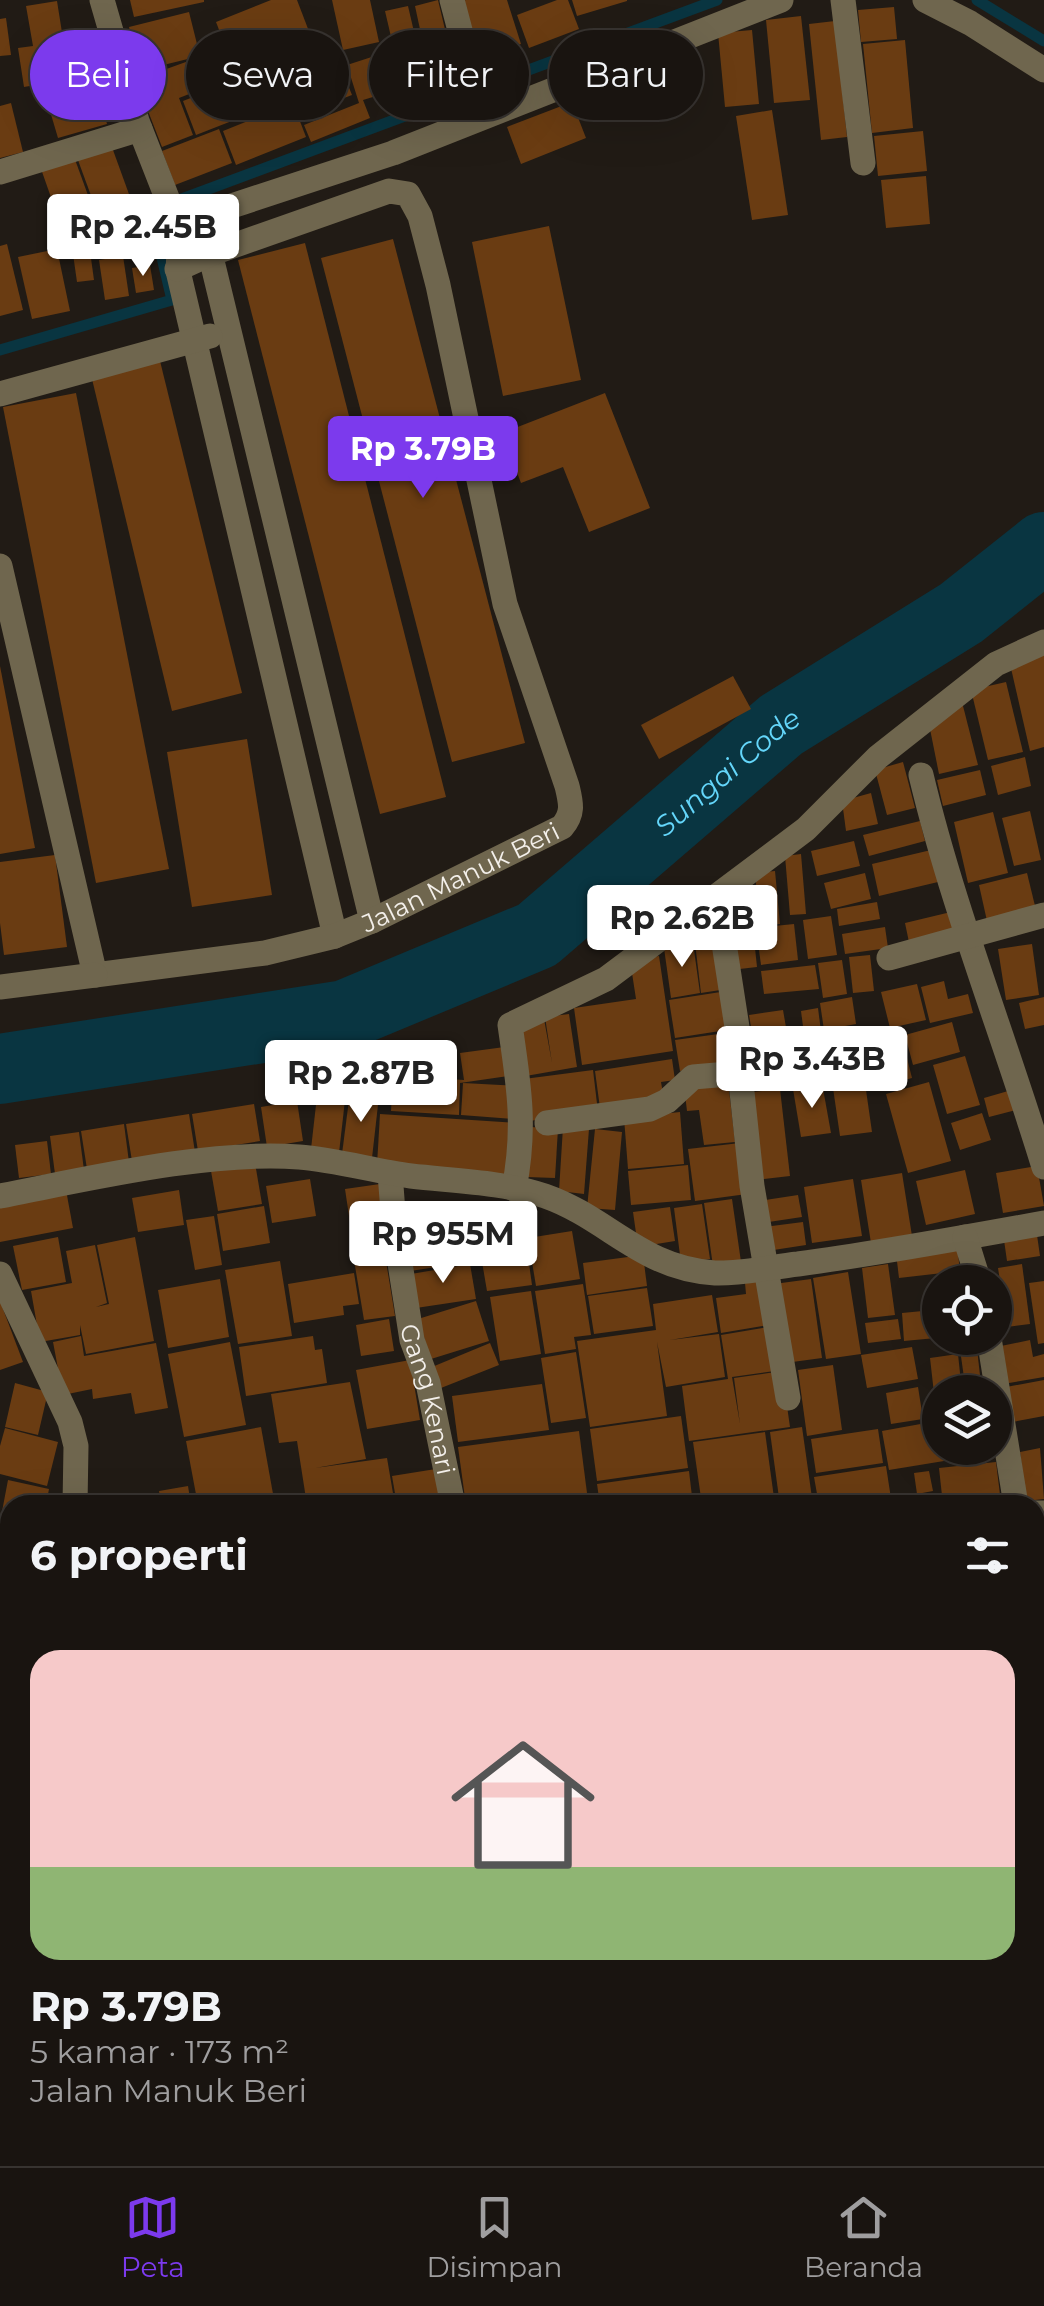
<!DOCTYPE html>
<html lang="id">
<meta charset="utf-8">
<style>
body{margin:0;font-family:Montserrat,sans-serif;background:#26211e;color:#f1f3f6;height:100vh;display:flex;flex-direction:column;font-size:38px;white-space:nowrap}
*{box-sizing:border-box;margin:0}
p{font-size:32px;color:#9f9e9f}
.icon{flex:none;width:55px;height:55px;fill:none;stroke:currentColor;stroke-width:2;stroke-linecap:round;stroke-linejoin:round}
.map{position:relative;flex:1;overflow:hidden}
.panel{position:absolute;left:0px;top:1495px;width:1045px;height:672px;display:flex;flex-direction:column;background:#191410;border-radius:30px 30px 0 0;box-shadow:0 10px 40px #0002,0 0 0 2px #373330}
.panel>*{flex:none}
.banner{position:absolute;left:30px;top:30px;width:985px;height:90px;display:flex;gap:20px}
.tools{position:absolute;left:922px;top:1265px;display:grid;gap:20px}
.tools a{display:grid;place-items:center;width:90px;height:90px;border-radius:50%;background:#191410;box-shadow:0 10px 40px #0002,0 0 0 2px #373330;font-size:50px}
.price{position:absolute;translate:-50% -85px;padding:0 22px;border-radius:10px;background:#fff;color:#222;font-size:32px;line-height:65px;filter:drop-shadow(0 2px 5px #0008)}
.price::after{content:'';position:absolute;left:50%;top:60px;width:30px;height:22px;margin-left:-15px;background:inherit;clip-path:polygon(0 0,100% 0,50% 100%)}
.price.on{background:#7c3aed;color:#fff}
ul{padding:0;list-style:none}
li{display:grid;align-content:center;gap:20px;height:530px;padding:0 30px}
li+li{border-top:2px solid #373330}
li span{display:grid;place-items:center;height:310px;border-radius:30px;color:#555}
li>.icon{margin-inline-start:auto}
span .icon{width:180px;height:180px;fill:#fffc;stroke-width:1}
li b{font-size:42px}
h2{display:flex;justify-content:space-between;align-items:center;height:120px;padding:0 30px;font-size:42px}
.chip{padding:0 35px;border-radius:45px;background:#191410;box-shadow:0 10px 40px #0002,0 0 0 2px #373330;font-size:35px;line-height:90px}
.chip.on{background:#7c3aed;color:#fff}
.menu{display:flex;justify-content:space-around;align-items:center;height:140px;border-top:2px solid #373330;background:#191410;font-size:28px;color:#9f9e9f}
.menu a{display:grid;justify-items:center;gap:5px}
.menu .on{color:#7c3aed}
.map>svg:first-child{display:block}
.cemetery{fill:url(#cemetery-stones)}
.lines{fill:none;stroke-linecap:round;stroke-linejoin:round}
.stream{stroke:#093541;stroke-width:11}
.river{stroke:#093541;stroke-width:70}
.building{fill:#6a3c12}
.path{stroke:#8c8782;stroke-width:6;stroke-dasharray:8 5;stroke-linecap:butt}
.street{stroke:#6f664e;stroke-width:25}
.secondary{stroke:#9f8f69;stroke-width:25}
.labels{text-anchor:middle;stroke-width:8;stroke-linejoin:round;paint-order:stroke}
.street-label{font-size:25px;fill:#f3efea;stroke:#18120c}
.water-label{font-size:28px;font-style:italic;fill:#64d6fa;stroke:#18120c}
</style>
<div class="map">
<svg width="1044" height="2166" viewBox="0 0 1044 2166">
<defs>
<pattern id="cemetery-stones" width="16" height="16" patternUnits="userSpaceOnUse" patternTransform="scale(2.5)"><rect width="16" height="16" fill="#14301a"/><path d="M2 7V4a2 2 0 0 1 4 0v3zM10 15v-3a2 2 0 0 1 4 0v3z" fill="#374e3b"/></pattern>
</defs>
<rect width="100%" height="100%" fill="#211b15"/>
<polygon class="cemetery" points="758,2158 1010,2158 1012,2166 706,2166"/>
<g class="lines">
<g class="stream">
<polyline points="977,0 1044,41"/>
<polyline points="179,200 717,0"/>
<polyline points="0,350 172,300 151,211"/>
</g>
<path class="river" id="s1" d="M0 1069 345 1015 537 935 781 725 961 613 1044 547"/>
</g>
<g class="building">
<polygon points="130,0 204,0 204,2 134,17"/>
<polygon points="271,0 297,0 310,34 233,66 216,22"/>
<polygon points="332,0 370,0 379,42 343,50"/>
<polygon points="438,0 448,42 424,48 415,6"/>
<polygon points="466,0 507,0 521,44 477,57 460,2"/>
<polygon points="557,0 568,0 579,29 529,48 517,15"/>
<polygon points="572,0 627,0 627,1 577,16"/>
<polygon points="57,1 64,45 76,44 81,77 24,87 18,48 33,46 26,6"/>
<polygon points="408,6 418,49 395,54 385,11"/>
<polygon points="894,7 897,39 861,42 858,10"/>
<polygon points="189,12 200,56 139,71 129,27"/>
<polygon points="801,16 810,100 774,103 766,20"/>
<polygon points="6,18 11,55 0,56 0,19"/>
<polygon points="835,21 847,137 821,140 809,24"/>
<polygon points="752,30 759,104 725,107 718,33"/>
<polygon points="905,40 913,128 872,133 863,44"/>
<polygon points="309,42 327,86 292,99 275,55"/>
<polygon points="458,42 464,68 403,86 396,57"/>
<polygon points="332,45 352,95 336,101 317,51"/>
<polygon points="219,50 230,78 179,98 193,135 162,147 136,80"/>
<polygon points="387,52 399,89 363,100 370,118 311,142 304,125 359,103 347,65"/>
<polygon points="273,57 289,99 249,115 232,74"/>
<polygon points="229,83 242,117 196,135 183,101"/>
<polygon points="97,88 107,124 58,138 47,101"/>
<polygon points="326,90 334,110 303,122 295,102"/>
<polygon points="572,102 586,138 521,164 507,127"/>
<polygon points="11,103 23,152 0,158 0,106"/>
<polygon points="293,103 306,137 236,165 223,131"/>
<polygon points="772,110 788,215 752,220 736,116"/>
<polygon points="219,129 232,163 175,185 162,151"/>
<polygon points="923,131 927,171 878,176 874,136"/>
<polygon points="109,139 138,219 104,231 75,152"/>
<polygon points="73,154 101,231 67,243 40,166"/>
<polygon points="926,176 930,224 886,228 881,180"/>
<polygon points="549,226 581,380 503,396 472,242"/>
<polygon points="393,239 525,743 452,762 321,258"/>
<polygon points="305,243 446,797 380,814 238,260"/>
<polygon points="7,244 23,310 0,316 0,246"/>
<polygon points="57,249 70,311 32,319 18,257"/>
<polygon points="90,251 94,280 77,282 73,254"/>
<polygon points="123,256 129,296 105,300 99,260"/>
<polygon points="150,265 154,290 136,293 132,268"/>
<polygon points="160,361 242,693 172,711 92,379"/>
<polygon points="76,393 169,869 96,883 3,407"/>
<polygon points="605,393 650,508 589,532 563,467 521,483 502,433"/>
<polygon points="1044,655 1044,747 1030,751 1010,664"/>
<polygon points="0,666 35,848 0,854"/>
<polygon points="733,676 751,709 659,759 641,725"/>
<polygon points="1006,682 1023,752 988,760 971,690"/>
<polygon points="962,702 978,765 939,774 928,719"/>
<polygon points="247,739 272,895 192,907 167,752"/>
<polygon points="1025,757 1031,786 998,795 991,766"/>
<polygon points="903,762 915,808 887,815 875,770"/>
<polygon points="980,770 986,795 943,806 937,780"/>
<polygon points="871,793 878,824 846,831 842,801"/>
<polygon points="1030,811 1041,860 1014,866 1002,818"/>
<polygon points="993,812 1008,873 968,883 954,822"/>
<polygon points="920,821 925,841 869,856 863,835"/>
<polygon points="854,841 860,866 817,876 811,851"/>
<polygon points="931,850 938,882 879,896 872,864"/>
<polygon points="801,854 806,914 790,915 785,856"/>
<polygon points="55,855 67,947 4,955 0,923 0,862"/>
<polygon points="775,871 780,924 760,926 755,873"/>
<polygon points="865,873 871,899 831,909 824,883"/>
<polygon points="1027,873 1036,910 987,921 979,885"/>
<polygon points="877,902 880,919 839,926 837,909"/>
<polygon points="955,911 961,935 910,947 905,923"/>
<polygon points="831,916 837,955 808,959 803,920"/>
<polygon points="794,924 798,960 761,965 756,928"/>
<polygon points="885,927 888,948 845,954 842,934"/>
<polygon points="753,929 757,967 731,970 727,931"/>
<polygon points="720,939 727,989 701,993 695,943"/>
<polygon points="693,943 700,993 671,998 664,948"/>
<polygon points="1032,944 1039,995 1006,1000 998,949"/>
<polygon points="870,955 874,991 853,993 849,957"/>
<polygon points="659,956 673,1051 582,1065 574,1008 636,999 630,960"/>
<polygon points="842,960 847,994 823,998 818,963"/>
<polygon points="815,965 819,989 764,994 761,971"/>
<polygon points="944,981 948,999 968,994 973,1013 930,1023 921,987"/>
<polygon points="917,984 926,1020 890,1028 881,992"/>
<polygon points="727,991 733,1029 675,1038 669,1000"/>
<polygon points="852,997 856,1024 824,1030 820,1003"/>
<polygon points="1044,997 1044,1025 1025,1029 1019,1003"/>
<polygon points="818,1008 823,1047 806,1049 801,1011"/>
<polygon points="783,1010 787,1033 753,1039 749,1015"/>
<polygon points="569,1014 577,1067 520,1077 513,1024 544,1019 552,1063 545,1017"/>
<polygon points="952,1022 960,1052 913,1065 905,1035"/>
<polygon points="733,1032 738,1063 680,1071 675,1040"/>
<polygon points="859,1039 864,1075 844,1078 838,1042"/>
<polygon points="512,1046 516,1075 460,1083 459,1115 391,1111 393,1075 464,1080 460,1053"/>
<polygon points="838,1050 840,1071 810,1074 807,1053"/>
<polygon points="906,1054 912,1078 879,1087 872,1062"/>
<polygon points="965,1056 980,1105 947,1114 933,1065"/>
<polygon points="672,1059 675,1080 661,1082 664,1099 600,1108 595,1071"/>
<polygon points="593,1070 598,1112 529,1121 524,1079"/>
<polygon points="728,1081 735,1142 704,1145 699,1110 687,1111 684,1086"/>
<polygon points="929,1082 951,1161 908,1173 886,1094"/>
<polygon points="463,1083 517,1086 515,1119 461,1115"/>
<polygon points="822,1083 831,1133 801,1137 793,1089"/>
<polygon points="865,1083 872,1132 840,1136 833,1088"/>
<polygon points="780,1089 790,1176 755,1180 744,1093"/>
<polygon points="1015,1089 1020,1109 989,1117 984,1098"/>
<polygon points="350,1092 379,1096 372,1158 342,1154"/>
<polygon points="317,1096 345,1100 339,1153 311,1149"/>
<polygon points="297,1101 303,1141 267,1147 261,1107"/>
<polygon points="254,1104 260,1141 198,1151 192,1114"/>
<polygon points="680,1112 684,1164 628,1169 624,1118"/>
<polygon points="982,1113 991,1140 960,1150 951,1123"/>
<polygon points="189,1114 195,1152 132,1161 126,1124"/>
<polygon points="380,1114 519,1123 515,1175 377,1165"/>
<polygon points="124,1124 129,1162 87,1169 81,1131"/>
<polygon points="531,1127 558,1129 555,1178 527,1177"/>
<polygon points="563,1127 589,1129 584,1194 559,1191"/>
<polygon points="595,1129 622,1132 615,1210 587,1208"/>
<polygon points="79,1132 84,1170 55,1174 50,1136"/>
<polygon points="47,1141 51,1174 19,1178 15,1145"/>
<polygon points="740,1143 747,1194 695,1201 688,1149"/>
<polygon points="255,1163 262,1204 218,1211 211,1171"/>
<polygon points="688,1165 691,1200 631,1205 628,1171"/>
<polygon points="1037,1166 1044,1206 1003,1213 996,1173"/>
<polygon points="965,1170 975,1214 926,1225 916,1181"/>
<polygon points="902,1173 912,1236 871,1243 861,1180"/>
<polygon points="310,1179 316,1216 272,1223 266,1186"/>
<polygon points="853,1179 862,1236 812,1243 804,1187"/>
<polygon points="380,1184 386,1231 352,1236 345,1189"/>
<polygon points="66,1190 73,1228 0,1242 0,1203"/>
<polygon points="179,1190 184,1225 138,1232 132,1198"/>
<polygon points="798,1195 802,1217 762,1223 758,1201"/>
<polygon points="732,1199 741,1262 713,1266 704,1203"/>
<polygon points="702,1204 710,1259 681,1263 674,1208"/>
<polygon points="264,1206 270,1243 223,1251 217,1214"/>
<polygon points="670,1207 675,1241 638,1247 633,1212"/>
<polygon points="522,1213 526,1246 480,1253 475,1220"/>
<polygon points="214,1216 222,1265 195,1270 186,1220"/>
<polygon points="803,1222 806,1245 767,1251 764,1227"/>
<polygon points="465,1231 470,1262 410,1271 406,1240"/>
<polygon points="572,1231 580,1279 536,1286 528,1238"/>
<polygon points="1037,1235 1040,1256 1007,1261 1004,1240"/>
<polygon points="58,1237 66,1282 22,1290 13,1246"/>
<polygon points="135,1237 154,1341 86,1354 80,1325 80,1335 40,1342 31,1291 72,1283 66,1251 95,1245 107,1303 96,1307 109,1304 97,1245"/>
<polygon points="957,1245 960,1271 899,1278 896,1253"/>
<polygon points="384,1249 395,1316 364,1320 353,1254"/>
<polygon points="527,1249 532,1285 487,1291 481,1256"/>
<polygon points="643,1255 647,1286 587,1295 583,1263"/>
<polygon points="280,1261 292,1336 238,1344 225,1270"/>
<polygon points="470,1264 476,1299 416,1308 411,1274"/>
<polygon points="888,1264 895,1315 868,1318 862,1268"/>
<polygon points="1022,1264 1030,1324 1007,1327 998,1268"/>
<polygon points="848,1272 861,1354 826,1359 813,1278"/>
<polygon points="354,1273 359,1304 343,1306 344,1315 294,1323 288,1284"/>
<polygon points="220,1279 229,1337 168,1348 158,1290"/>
<polygon points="767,1279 774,1324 721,1333 716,1298 746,1294 745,1283"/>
<polygon points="811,1279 822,1358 785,1363 774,1284"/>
<polygon points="1044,1281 1044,1343 1038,1344 1029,1283"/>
<polygon points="583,1284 591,1335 574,1337 576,1349 545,1354 535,1291"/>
<polygon points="647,1288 653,1326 594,1334 588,1296"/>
<polygon points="531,1291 541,1354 500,1361 490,1297"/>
<polygon points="712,1295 718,1332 670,1340 719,1334 725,1377 666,1387 657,1342 667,1416 590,1427 577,1341 656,1330 653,1304"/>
<polygon points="0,1301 23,1362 0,1370"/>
<polygon points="476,1301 489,1341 431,1359 418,1319"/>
<polygon points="933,1310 936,1338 904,1341 902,1313"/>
<polygon points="389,1319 394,1351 361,1356 356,1325"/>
<polygon points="898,1319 901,1339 868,1343 865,1323"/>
<polygon points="775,1326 782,1370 732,1377 740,1424 734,1378 782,1371 790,1427 689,1441 682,1386 728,1379 721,1335"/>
<polygon points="81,1336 84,1356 156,1343 168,1408 135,1414 131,1393 93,1399 92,1389 63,1395 53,1342"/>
<polygon points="313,1336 315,1350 322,1349 327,1383 246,1396 239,1347"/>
<polygon points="976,1340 981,1384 965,1385 959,1342"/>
<polygon points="1030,1340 1033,1357 1044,1354 1044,1377 1003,1384 996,1347"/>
<polygon points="230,1342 246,1425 184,1437 168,1354"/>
<polygon points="490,1343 499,1365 441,1388 432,1367"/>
<polygon points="912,1347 918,1379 867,1388 861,1355"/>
<polygon points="576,1352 586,1418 551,1423 541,1358"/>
<polygon points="958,1354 962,1392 940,1392 940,1401 935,1402 930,1358"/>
<polygon points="410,1360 420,1420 367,1429 356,1370"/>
<polygon points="833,1365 842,1430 807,1436 798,1370"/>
<polygon points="1044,1380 1044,1416 1007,1423 1001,1388"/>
<polygon points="350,1382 366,1459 315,1468 387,1458 395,1505 307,1505 297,1441 279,1443 271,1394"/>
<polygon points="15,1383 48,1392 38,1435 5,1427"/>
<polygon points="542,1384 549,1430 458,1442 452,1396"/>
<polygon points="918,1387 923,1419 891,1424 886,1393"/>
<polygon points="681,1416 688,1468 597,1481 590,1429"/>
<polygon points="937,1421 944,1461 889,1470 882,1431"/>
<polygon points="261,1427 275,1505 198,1505 186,1441"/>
<polygon points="802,1427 813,1505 780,1505 770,1432"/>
<polygon points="5,1428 58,1442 47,1486 0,1474 0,1446"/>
<polygon points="878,1429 883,1463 816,1473 811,1439"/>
<polygon points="579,1431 587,1493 493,1505 466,1505 458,1447"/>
<polygon points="765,1432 775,1505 702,1505 693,1442"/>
<polygon points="1040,1448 1044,1499 1026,1501 1020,1452"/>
<polygon points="996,1462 1001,1503 943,1505 939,1468"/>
<polygon points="886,1466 892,1505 819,1505 814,1477"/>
<polygon points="442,1468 448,1505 397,1505 392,1476"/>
<polygon points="689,1471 693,1505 600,1505 597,1484"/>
<polygon points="929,1471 933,1491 917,1494 914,1473"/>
<polygon points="8,1480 49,1489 46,1505 10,1505 10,1525 0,1522"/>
<polygon points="188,1486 191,1505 161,1505 159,1491"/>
<polygon points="1035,1517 1040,1517 1044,1539 1044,1559 1035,1560"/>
<polygon points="10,1546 10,1583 0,1585 0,1548"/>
<polygon points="10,1585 10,1629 8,1629 1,1587"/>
<polygon points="1044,1587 1044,1646 1035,1647 1035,1589"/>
<polygon points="1044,1652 1044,1702 1035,1703 1035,1653"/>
<polygon points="1044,1705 1044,1744 1035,1745 1035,1706"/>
<polygon points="10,1729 10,1755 0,1757 0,1731"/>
<polygon points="1044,1753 1044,1807 1035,1808 1035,1755"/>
<polygon points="1044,1824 1044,1869 1035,1870 1035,1825"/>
<polygon points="10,1920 10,1962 0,1963 0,1921"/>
<polygon points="1044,1958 1044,1990 1035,1991 1035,1959"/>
<polygon points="10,1964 10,2034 0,2036 0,1965"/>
<polygon points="1040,2000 1044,2047 1035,2049 1035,2001"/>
<polygon points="10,2067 10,2158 78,2158 80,2166 0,2166 0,2069"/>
<polygon points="1044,2106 1044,2166 1036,2166 1035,2107"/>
<polygon points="82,2158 179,2158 180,2166 133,2166 132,2159 115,2163 116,2166 83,2166"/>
<polygon points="218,2158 285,2158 285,2160 220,2166"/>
</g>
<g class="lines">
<polyline class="path" points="1017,2158 1018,2166"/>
<g class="street">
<polyline points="102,0 137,121 180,231 178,271 335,936"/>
<polyline points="452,0 461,34"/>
<polyline points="843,0 863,163"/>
<polyline points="925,0 970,23 1044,70"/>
<polyline points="0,172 140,129"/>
<polyline points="177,224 393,153 781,0"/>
<polyline points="199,246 211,257 372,921"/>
<polyline points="0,394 210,336"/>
<path id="s2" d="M0 566 95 975 265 953 335 936 372 921 562 827C574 813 571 803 567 786L505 604 438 285 420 216 408 194 389 191 210 254 177 269"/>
<path d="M921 775C953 909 1004 1036 1044 1167"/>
<polyline points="721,924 741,1053 740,1073 752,1186 788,1398"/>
<polyline points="889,958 1044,915"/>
<polyline points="0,987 95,975"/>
<polyline points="547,1123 650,1109 667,1101 693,1077 740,1073"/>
<path id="s3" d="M390 1173 394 1225 412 1340 428 1383 453 1505"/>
<path d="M514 1189C526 1127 519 1086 510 1025L606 979 806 829 878 757 996 664 1044 642"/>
<path d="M0 1196C88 1179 211 1150 299 1157 337 1160 374 1171 411 1176 455 1181 503 1182 545 1196 608 1218 642 1269 715 1273 742 1274 771 1267 798 1264 880 1253 962 1238 1044 1223"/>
<polyline points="965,1237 979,1282"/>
<polyline points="0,1274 70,1422 76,1446 75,1505"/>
<polyline points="989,1338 1016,1505"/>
<polyline points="1035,1513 1044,1513"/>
<polyline points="0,1664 10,1661"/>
<polyline points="198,2158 200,2166"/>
</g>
<g class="secondary">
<polyline points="1035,2068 1044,2067"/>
<polyline points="510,2166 558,2158"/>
</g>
</g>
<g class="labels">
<g class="street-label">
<text dy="9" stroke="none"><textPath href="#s2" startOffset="802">Jalan Manuk Beri</textPath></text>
<text dy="9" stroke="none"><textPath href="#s3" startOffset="230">Gang Kenari</textPath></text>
</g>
<g class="water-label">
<text dy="10" stroke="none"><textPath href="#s1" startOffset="808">Sungai Code</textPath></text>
</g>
</g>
</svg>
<div class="tools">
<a><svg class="icon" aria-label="locate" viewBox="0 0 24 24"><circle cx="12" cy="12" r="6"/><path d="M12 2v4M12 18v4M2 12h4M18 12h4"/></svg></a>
<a><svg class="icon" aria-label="layers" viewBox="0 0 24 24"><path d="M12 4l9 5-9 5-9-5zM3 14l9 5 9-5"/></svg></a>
</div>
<b class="price" style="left:143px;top:279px">Rp 2.45B</b>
<b class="price on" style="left:423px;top:501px">Rp 3.79B</b>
<b class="price" style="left:682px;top:970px">Rp 2.62B</b>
<b class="price" style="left:812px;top:1111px">Rp 3.43B</b>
<b class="price" style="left:361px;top:1125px">Rp 2.87B</b>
<b class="price" style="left:443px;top:1286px">Rp 955M</b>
<div class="banner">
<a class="chip on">Beli</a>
<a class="chip">Sewa</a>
<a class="chip">Filter</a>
<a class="chip">Baru</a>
</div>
<section class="panel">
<h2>6 properti<svg class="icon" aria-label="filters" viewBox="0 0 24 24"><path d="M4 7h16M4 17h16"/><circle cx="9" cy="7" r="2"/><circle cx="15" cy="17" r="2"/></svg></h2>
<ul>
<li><span style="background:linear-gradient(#f6c9c9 70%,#8fb573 0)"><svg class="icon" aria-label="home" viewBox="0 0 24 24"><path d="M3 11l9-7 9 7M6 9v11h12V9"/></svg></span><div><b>Rp 3.79B</b><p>5 kamar · 173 m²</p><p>Jalan Manuk Beri</p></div></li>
</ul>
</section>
</div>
<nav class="menu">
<a class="on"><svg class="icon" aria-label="map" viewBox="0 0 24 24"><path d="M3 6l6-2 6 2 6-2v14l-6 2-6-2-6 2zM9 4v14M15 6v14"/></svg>Peta</a>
<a><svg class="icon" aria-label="saved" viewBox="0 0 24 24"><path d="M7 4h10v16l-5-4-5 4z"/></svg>Disimpan</a>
<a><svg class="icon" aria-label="home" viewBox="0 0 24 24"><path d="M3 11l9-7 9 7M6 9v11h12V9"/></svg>Beranda</a>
</nav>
